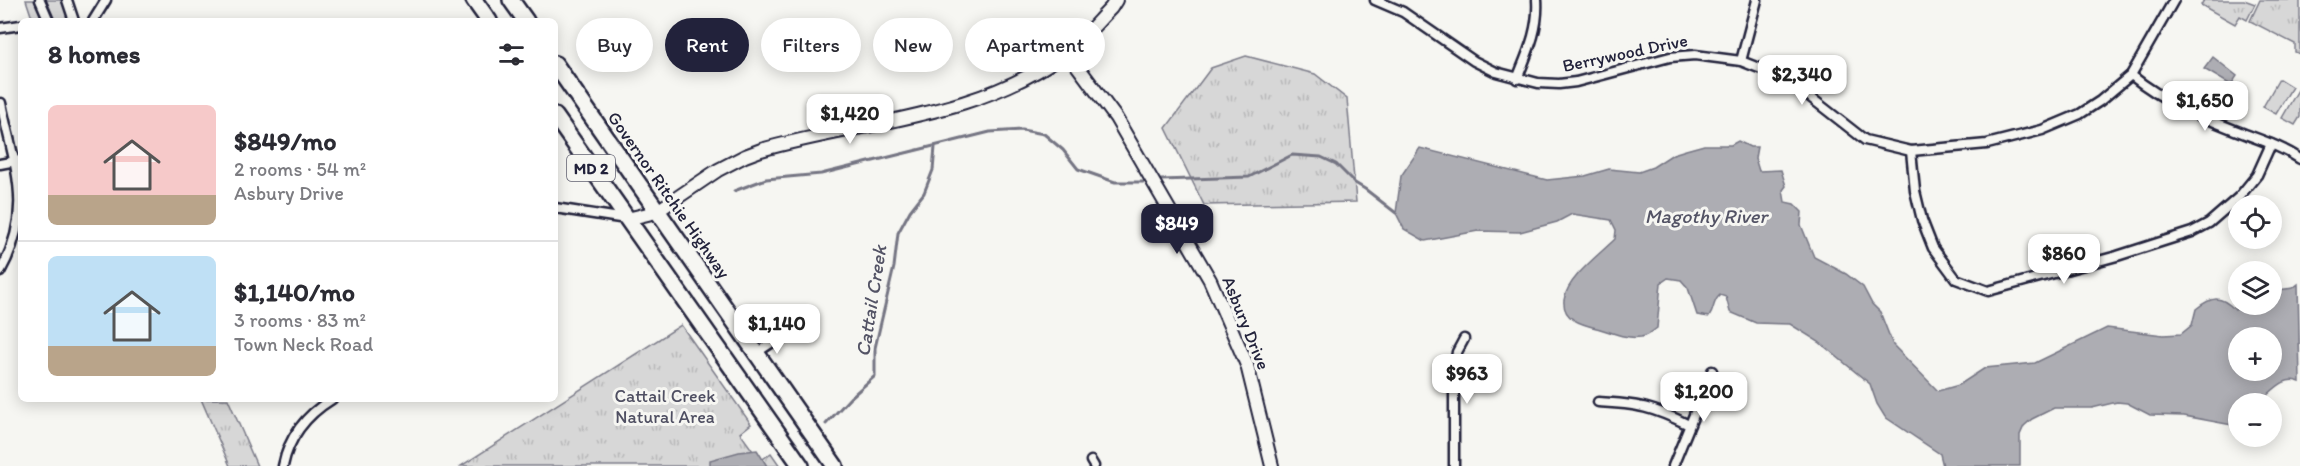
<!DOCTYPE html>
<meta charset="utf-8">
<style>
body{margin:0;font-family:Itim,sans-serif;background:#f7f7f7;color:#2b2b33;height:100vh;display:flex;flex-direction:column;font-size:22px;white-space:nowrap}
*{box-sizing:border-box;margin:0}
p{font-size:20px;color:#7c7c81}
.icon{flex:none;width:33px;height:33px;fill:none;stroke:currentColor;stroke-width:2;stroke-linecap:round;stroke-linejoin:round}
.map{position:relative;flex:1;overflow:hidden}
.panel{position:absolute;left:18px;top:18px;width:540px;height:384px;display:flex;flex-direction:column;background:#fff;border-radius:9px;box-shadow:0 3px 15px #0003}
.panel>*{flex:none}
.banner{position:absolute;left:576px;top:18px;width:570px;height:54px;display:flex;gap:12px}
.controls{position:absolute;left:2228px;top:195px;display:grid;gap:12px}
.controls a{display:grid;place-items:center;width:54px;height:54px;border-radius:50%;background:#fff;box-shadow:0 3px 15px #0003;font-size:30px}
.price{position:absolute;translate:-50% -51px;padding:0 14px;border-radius:12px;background:#fff;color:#222;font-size:20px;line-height:39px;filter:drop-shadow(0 2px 3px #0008)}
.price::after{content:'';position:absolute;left:50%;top:36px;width:18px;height:14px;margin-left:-9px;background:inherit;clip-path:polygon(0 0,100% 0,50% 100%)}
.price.current{background:#22223b;color:#fff}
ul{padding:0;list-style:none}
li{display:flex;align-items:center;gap:18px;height:150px;padding:0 30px}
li+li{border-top:2px solid #e1e1e2}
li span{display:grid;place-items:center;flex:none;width:168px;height:120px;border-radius:9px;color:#555}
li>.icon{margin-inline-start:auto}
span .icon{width:72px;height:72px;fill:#fffc;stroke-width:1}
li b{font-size:26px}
h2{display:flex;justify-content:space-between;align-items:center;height:72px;padding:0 30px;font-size:26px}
.pill{padding:0 21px;border-radius:27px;background:#fff;box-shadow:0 3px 15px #0003;font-size:21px;line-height:54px}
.pill.current{background:#22223b;color:#fff}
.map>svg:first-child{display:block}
.grass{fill:url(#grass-tufts);stroke:#7c7c89;stroke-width:1.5}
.pitch{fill:#d7d7d7;stroke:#7c7c89;stroke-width:1.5}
.water{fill:#adadb3;stroke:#757583;stroke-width:1.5;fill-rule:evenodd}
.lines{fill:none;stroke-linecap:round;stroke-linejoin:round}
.stream{stroke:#757583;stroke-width:3}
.street-casing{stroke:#22223b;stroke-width:13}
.secondary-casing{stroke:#22223b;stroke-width:16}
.highway-casing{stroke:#22223b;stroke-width:20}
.street{stroke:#f6f6f2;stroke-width:8}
.secondary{stroke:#f6f6f2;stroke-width:12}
.highway{stroke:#f6f6f2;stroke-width:15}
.labels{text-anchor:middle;stroke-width:6;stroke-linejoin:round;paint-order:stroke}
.shield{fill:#f6f6f2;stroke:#626272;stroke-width:1.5}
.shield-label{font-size:16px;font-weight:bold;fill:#22223b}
.street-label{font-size:18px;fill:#22223b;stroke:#f6f6f2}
.park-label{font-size:18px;fill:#4f4f62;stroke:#f6f6f2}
.water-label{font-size:20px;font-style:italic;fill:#535365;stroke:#f6f6f2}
</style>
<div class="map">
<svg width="2300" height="466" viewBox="0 0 2300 466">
<defs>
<pattern id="grass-tufts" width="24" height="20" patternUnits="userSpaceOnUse" patternTransform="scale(1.5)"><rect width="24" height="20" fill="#d7d7d7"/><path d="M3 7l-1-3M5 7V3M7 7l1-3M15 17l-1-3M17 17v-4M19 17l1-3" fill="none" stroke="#b8b8b9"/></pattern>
</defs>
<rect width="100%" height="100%" fill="#f6f6f2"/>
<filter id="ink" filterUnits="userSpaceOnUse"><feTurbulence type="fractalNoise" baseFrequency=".0167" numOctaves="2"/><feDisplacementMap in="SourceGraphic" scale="12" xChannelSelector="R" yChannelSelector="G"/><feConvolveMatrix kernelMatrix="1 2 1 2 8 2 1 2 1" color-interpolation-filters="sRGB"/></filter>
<g filter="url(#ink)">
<g class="grass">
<polygon points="26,0 68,0 76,21 38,21 31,15"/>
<polygon points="2204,0 2244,0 2255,4 2247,20 2240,16 2235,24 2201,5"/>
<polygon points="2260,0 2300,0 2300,54 2295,52 2295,44 2250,21"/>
<polygon points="1246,56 1315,74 1347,99 1356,202 1204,205 1166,128 1211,68"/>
<polygon points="681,325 751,424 740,433 760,461 771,453 780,466 461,466"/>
<polygon points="201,399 228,399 257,466 230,466"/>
</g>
<g class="pitch">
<polygon points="2279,79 2292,87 2276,114 2263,107"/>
<polygon points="2298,90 2300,91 2300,117 2295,125 2282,118"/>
</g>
<g class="water">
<polygon points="2213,57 2237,76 2231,85 2204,69"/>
<path d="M1738 141 1750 147H1757L1755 158 1759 171 1781 170 1786 186 1783 190 1785 202 1794 204 1802 212 1801 225 1814 257 1846 274 1863 287 1872 304 1880 312 1893 345 1938 391 1959 385 1985 368 2035 363 2107 328 2163 335 2181 334 2192 325 2196 309C2212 296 2221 295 2235 310L2243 305 2271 304V291L2293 288 2298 284 2300 382C2282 374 2271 395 2258 402 2253 405 2244 404 2238 404V422L2232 425 2184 416 2150 415 2127 403 2117 402 2092 408H2054L2032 419 2024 426 2020 435V466H1943L1940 454 1885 417 1877 404 1870 384 1819 342 1790 324 1756 323 1730 312 1726 297 1720 295C1712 302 1715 309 1709 317L1697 315 1688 288 1681 280 1668 278 1661 283 1657 328C1652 332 1647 336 1641 337 1625 339 1614 333 1600 329 1585 325 1562 321 1564 300 1567 278 1600 254 1615 239L1616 230 1611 220 1572 214 1557 222 1520 232 1478 231 1425 241 1404 229 1396 213 1401 176 1420 148 1547 180 1585 176 1609 169 1639 172 1653 167 1673 154 1686 150 1704 145H1731ZM2238 338H2271V370H2238Z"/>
<polygon points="757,450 767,466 710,466 710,460 739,452"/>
</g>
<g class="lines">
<g class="stream">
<polyline points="1161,180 1249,177 1292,155 1321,157 1336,164 1355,183 1365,189 1396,213"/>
<polyline points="734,191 766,179 821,174 990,132 1022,130 1044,134 1063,150 1078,169 1115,182 1143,182"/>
<polyline points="826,424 850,398 875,376 875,348 894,267 898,233 910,211 924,193 933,170 935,147"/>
</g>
<defs>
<g id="street">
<polyline points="40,0 49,21"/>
<polyline points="67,0 74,21"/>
<polyline points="1375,0 1403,12 1474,61 1496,72 1538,83 1559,84 1576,82 1670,57 1695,55 1741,61 1787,79 1865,140 1911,151 1987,144 2042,130 2080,114 2100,101 2131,75 2174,0"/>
<polyline points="93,21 106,0"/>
<polyline points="0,28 21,25"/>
<polyline points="1741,61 1757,0"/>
<path d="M2131 75C2165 103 2204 118 2245 134 2264 141 2284 148 2300 159"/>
<path d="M1517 79C1528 52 1539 29 1537 0"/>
<polyline points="1911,151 1915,191 1922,220 1933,248 1956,279 1988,291 2117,256 2192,232 2209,223 2239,197 2257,175 2271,144"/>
<polyline points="0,164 21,160"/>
<polyline points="555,208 626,219"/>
<path d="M0 272C35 210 14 166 1 103"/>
<polyline points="756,353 783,335"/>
<path d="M1598 402C1638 404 1653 407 1689 425"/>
<polyline points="1091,461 1094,466"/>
<path d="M283 466C289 436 306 415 332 399"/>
<polyline points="1454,466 1454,370 1457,352 1464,339"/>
<polyline points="1673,466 1712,371"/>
</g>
<g id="secondary">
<polyline points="1067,52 1116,118 1210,280 1247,365 1272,466"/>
<path d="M627 219 656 212 718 170 745 156 761 150C863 121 977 118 1065 53 1082 41 1097 22 1111 8L1116 0"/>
</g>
<g id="highway">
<polyline points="474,0 489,21"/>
<polyline points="511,0 526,21"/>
<polyline points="555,64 835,466"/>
<polyline points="555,116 801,466"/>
</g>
</defs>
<use href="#street" class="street-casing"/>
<use href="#secondary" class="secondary-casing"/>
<use href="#highway" class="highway-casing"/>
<use href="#street" class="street"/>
<use href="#secondary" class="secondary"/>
<use href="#highway" class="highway"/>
</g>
</g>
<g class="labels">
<rect class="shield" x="567" y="155" width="48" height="26" rx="4.5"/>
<g class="shield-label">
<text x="591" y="174">MD 2</text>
</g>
<g class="street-label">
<text transform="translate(1625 53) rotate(-12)" y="6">Berrywood Drive</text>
<text transform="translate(669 195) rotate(55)" y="6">Governor Ritchie Highway</text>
<text transform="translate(1246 323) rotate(68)" y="6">Asbury Drive</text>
</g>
<g class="park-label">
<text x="665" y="402">Cattail Creek<tspan x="665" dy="21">Natural Area</tspan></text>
</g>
<g class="water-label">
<text x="1706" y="223">Magothy River</text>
<text transform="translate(871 301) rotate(-81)" y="7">Cattail Creek</text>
</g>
</g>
</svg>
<div class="controls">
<a><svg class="icon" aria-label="locate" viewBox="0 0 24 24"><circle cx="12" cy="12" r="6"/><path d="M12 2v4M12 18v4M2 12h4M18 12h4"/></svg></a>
<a><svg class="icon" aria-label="layers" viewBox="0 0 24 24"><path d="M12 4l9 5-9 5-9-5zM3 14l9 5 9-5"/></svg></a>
<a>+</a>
<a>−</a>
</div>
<b class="price" style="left:1802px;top:106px">$2,340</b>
<b class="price" style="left:2205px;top:132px">$1,650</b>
<b class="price" style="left:850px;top:145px">$1,420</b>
<b class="price current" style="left:1177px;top:255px">$849</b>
<b class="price" style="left:2064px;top:285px">$860</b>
<b class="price" style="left:777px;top:355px">$1,140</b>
<b class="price" style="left:1467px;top:405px">$963</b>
<b class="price" style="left:1704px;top:423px">$1,200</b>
<div class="banner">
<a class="pill">Buy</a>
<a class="pill current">Rent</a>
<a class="pill">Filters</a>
<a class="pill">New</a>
<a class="pill">Apartment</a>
</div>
<section class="panel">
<h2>8 homes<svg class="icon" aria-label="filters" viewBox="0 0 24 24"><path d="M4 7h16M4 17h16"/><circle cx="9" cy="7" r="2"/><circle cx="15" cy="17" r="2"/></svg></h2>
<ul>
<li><span style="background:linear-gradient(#f6c9c9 75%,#b9a48a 0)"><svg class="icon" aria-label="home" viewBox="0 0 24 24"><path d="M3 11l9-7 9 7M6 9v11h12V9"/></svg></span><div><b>$849/mo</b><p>2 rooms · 54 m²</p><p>Asbury Drive</p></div></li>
<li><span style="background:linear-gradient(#bfe0f5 75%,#b9a48a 0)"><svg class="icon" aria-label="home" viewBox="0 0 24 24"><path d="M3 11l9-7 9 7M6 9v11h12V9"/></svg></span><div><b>$1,140/mo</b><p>3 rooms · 83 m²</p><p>Town Neck Road</p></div></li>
</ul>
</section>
</div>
